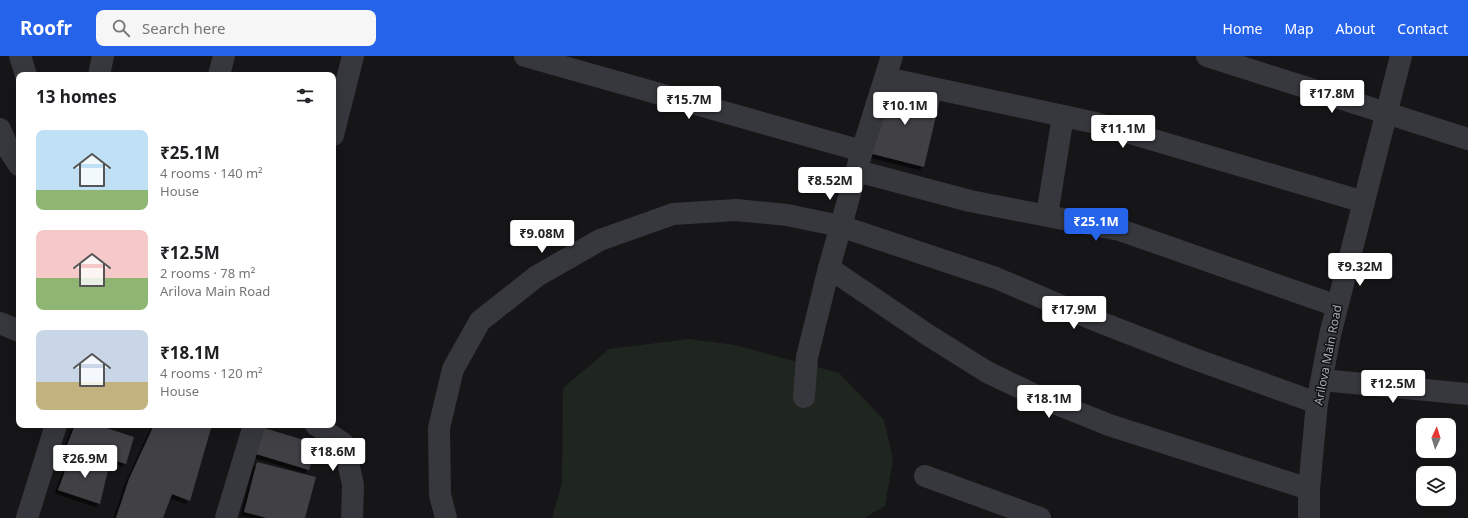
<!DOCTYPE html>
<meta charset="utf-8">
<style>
body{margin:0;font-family:"Noto Sans",sans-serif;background:#f6f6f6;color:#202124;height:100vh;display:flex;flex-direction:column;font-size:15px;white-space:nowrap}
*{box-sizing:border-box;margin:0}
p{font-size:13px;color:#757577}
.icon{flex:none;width:22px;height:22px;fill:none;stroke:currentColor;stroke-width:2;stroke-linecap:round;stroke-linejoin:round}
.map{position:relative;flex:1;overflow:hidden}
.side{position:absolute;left:16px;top:16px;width:320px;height:356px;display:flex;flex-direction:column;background:#fff;border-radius:8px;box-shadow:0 4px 16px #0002}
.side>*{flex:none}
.needle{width:26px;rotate:4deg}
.controls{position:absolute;left:1416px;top:362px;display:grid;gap:8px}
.controls a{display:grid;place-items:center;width:40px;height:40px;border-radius:8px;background:#fff;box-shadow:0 4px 16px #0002;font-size:20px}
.price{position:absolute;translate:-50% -34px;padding:0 9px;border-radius:4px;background:#fff;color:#222;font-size:13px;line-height:26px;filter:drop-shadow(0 1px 2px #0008)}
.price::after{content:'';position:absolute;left:50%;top:24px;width:12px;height:9px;margin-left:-6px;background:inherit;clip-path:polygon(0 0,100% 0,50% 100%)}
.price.selected{background:#2563eb;color:#fff}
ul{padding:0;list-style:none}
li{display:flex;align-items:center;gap:12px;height:100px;padding:0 20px}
li span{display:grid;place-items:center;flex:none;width:112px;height:80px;border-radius:8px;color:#555}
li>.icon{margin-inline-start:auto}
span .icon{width:48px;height:48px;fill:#fffc;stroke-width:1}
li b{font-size:17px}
h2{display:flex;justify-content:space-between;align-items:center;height:48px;padding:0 20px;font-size:17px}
header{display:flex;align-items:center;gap:24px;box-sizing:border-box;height:56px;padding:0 20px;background:#2563eb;color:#fff}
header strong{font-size:19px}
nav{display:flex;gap:22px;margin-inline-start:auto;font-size:14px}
.search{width:280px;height:36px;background:#f6f6f6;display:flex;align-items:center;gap:10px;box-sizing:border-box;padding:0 14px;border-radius:8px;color:#757577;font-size:15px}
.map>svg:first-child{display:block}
.green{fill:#1e261f}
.building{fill:#404145;filter:url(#shadow)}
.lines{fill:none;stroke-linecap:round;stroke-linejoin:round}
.minor{stroke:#37383d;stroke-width:22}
.labels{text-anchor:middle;stroke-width:3;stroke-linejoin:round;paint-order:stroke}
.street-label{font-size:12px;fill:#a8adb8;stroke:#111113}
</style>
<header>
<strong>Roofr</strong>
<div class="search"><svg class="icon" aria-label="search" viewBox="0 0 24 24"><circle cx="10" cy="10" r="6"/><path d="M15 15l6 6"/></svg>Search here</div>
<nav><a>Home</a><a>Map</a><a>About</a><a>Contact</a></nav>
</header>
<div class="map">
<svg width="1468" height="462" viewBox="0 0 1468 462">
<defs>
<filter id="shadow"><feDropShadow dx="-3.5" dy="3.5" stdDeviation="0" flood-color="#0009"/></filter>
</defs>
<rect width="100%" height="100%" fill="#161618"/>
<polygon class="green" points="689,283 735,289 839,317 884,364 893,403 885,450 864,462 552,462 562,427 563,332 609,293"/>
<g class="building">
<polygon points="885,30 940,43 924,111 869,97"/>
<polygon points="75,369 97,369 134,381 126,408 67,389"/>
<polygon points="154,369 212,369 190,445 172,438 163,462 116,462 129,423"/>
<polygon points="264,372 317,388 309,414 256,398"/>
<polygon points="71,399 109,410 100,448 58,434"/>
<polygon points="257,406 316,421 305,462 267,462 244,456"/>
</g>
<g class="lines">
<g class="minor">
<polyline points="20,0 26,19"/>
<polyline points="525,0 862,95"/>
<polyline points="1207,0 1468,83"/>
<polyline points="99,19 103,0"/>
<polyline points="219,19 224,0"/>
<polyline points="886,22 1096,67 1364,146"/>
<polyline points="0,73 8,92 19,109"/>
<polyline points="333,79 353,0"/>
<polyline points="857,115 970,145 1120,174 1337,250"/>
<polyline points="1047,159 1063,60"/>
<polyline points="829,212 928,279 987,316 1037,340 1109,369 1309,433"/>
<polyline points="0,267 19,275"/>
<polyline points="1322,324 1468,338"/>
<polyline points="804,341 807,301 829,212 862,95 892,0"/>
<polyline points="316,369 344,388 353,429 352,462"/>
<polyline points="925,420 1040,462"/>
<polyline points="27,462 56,369"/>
<polyline points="226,462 254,369"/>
<polyline points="446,462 440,439 439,372 453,313 480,265 537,220 600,184 673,158 736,154 787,159 840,170 996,222 1097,265 1192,302 1317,347"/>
<polyline points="1309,462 1309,433 1317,347 1330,279 1401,0"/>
</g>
</g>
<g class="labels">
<g class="street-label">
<text transform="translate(1328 299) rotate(-79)" y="4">Arilova Main Road</text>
</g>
</g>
</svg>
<div class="controls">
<a><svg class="needle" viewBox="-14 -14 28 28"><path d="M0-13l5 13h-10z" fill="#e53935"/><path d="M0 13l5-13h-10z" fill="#757577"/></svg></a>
<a><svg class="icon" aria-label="layers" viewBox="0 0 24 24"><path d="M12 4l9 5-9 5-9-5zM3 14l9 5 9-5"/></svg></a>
</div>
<b class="price" style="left:1332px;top:58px">₹17.8M</b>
<b class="price" style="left:689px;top:64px">₹15.7M</b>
<b class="price" style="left:905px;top:70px">₹10.1M</b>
<b class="price" style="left:1123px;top:93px">₹11.1M</b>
<b class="price" style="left:830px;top:145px">₹8.52M</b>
<b class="price selected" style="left:1096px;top:186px">₹25.1M</b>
<b class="price" style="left:542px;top:198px">₹9.08M</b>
<b class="price" style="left:1360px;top:231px">₹9.32M</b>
<b class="price" style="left:1074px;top:274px">₹17.9M</b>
<b class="price" style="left:1393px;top:348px">₹12.5M</b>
<b class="price" style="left:1049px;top:363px">₹18.1M</b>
<b class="price" style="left:333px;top:416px">₹18.6M</b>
<b class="price" style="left:85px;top:423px">₹26.9M</b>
<section class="side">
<h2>13 homes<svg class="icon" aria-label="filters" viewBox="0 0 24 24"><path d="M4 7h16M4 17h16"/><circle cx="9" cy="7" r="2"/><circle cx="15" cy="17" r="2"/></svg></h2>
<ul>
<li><span style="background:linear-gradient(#bfe0f5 75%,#8fb573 0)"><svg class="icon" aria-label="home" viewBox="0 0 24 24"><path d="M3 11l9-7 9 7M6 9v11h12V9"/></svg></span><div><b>₹25.1M</b><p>4 rooms · 140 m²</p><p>House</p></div></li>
<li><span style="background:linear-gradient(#f6c9c9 60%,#8fb573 0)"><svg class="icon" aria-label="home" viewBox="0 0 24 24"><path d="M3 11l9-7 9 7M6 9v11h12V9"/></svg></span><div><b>₹12.5M</b><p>2 rooms · 78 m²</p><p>Arilova Main Road</p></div></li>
<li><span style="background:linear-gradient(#c9d6e8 65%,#c2b280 0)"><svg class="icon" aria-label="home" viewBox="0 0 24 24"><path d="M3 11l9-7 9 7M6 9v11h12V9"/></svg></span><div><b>₹18.1M</b><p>4 rooms · 120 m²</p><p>House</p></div></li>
</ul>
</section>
</div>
